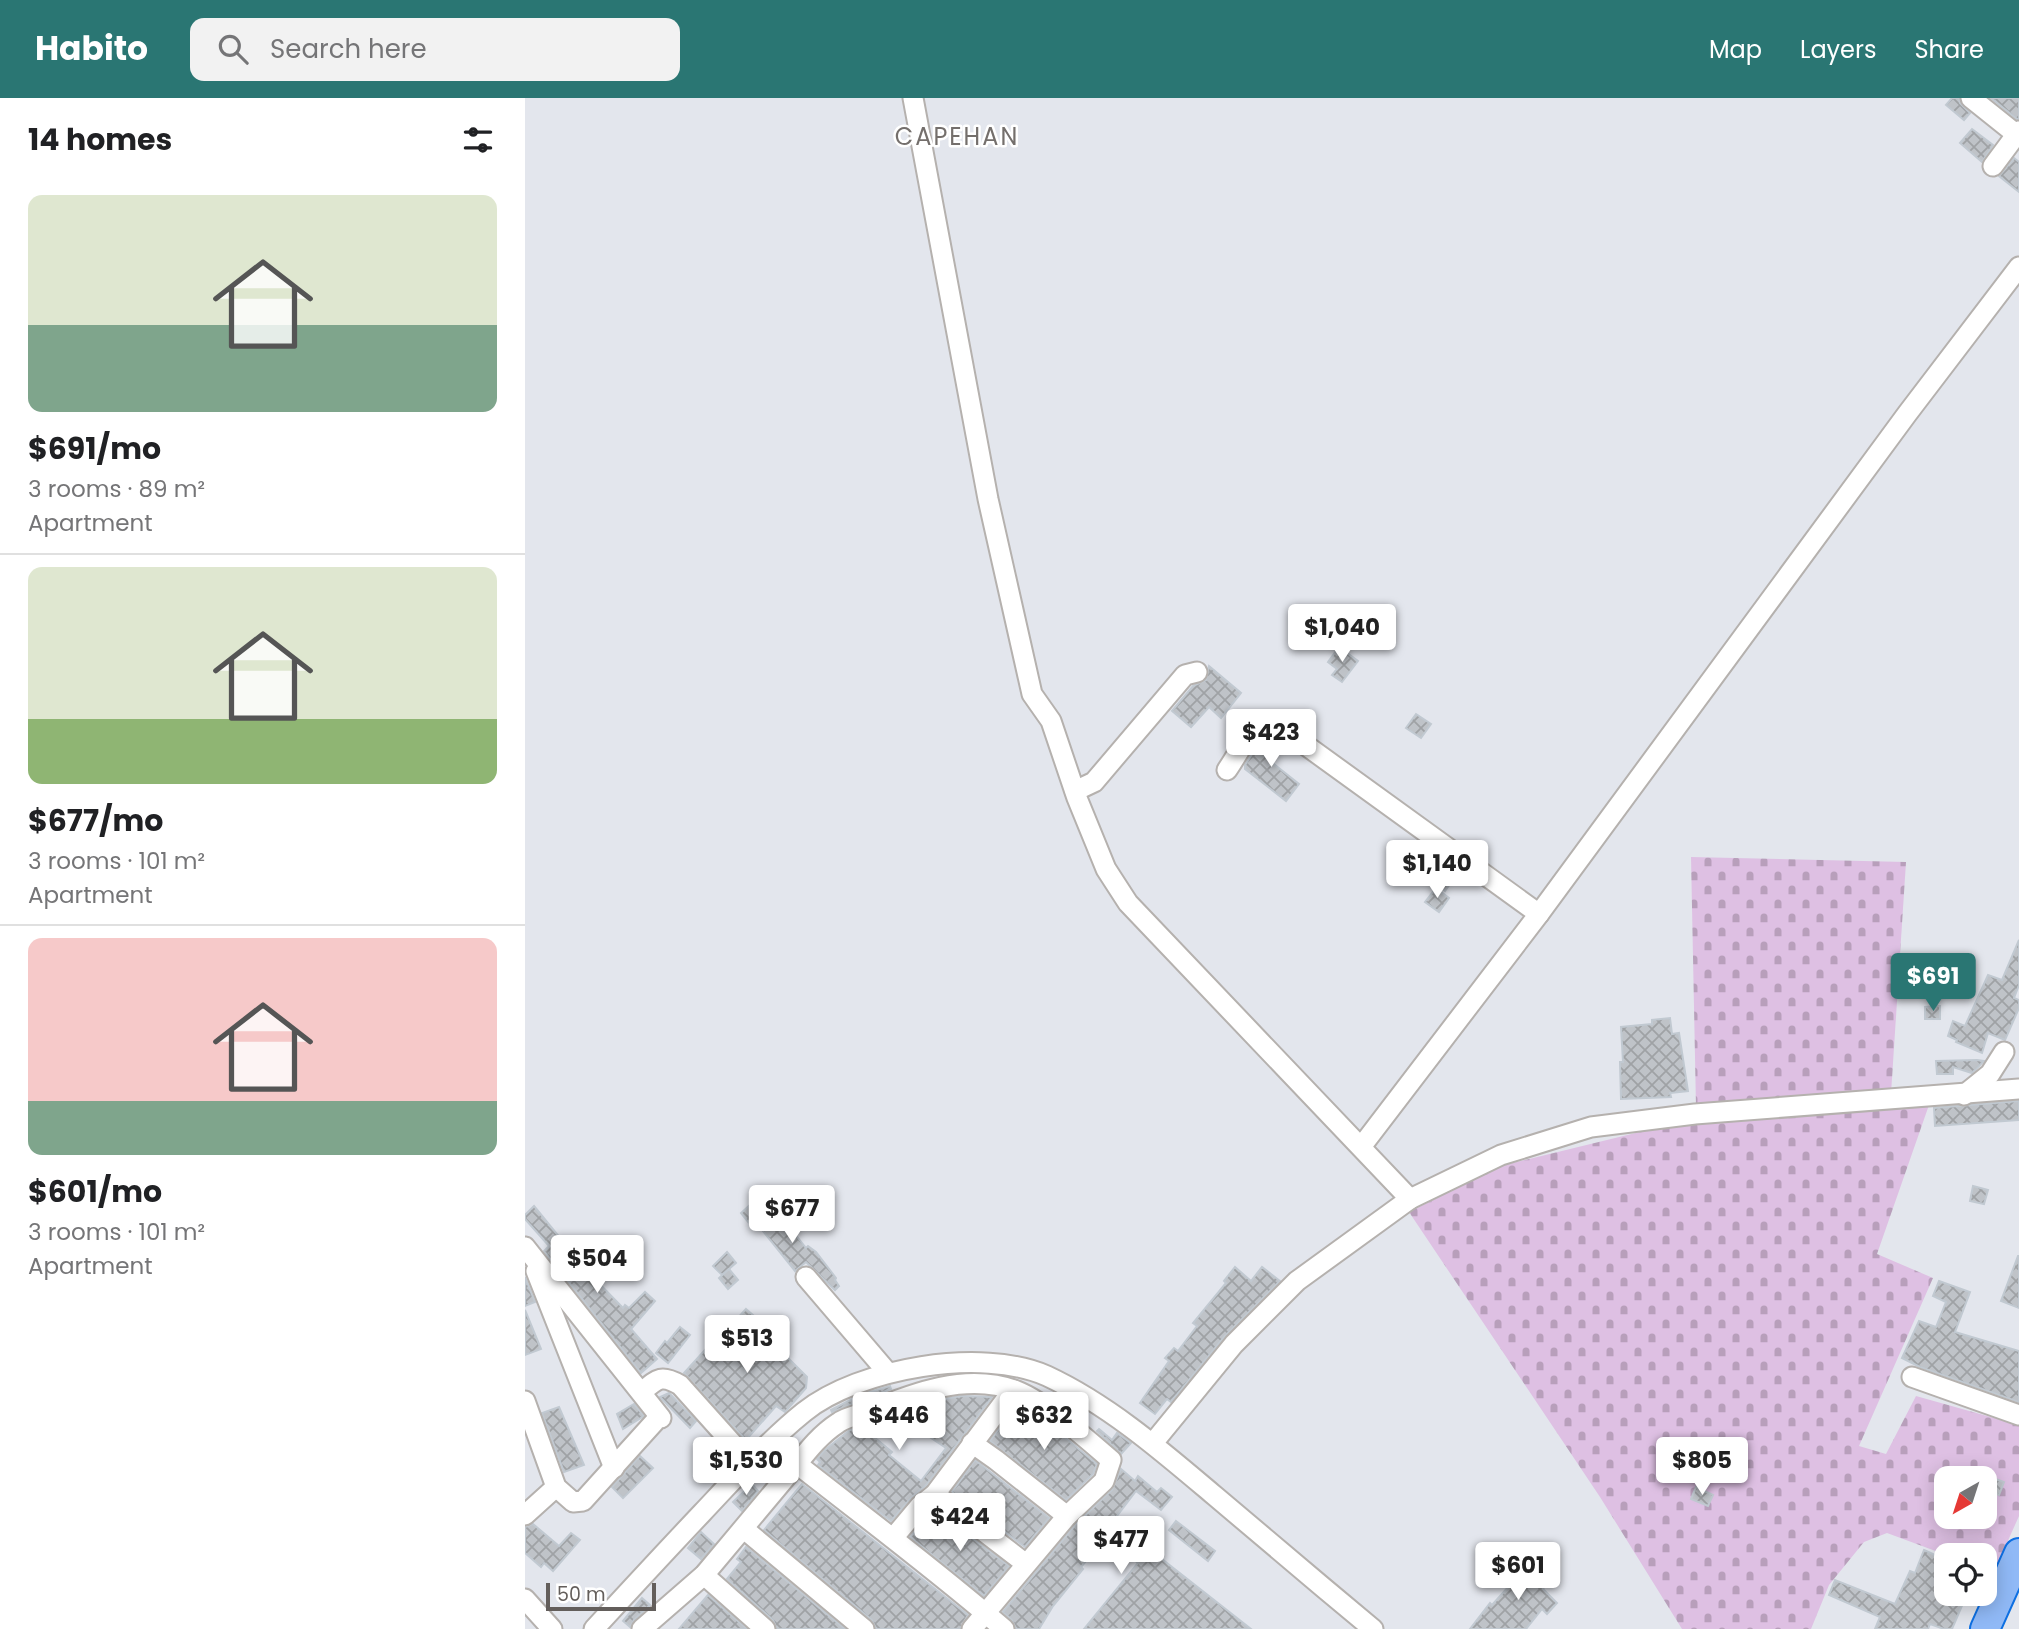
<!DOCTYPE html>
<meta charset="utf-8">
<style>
body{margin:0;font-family:Poppins,sans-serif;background:#f2f2f2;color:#202124;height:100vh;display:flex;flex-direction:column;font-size:26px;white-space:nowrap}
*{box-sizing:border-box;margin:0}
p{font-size:23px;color:#757577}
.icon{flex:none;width:38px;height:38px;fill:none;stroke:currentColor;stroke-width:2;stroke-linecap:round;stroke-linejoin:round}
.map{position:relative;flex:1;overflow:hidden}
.sheet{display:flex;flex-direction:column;background:#fff;width:525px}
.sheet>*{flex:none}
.needle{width:46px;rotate:219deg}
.controls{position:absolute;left:1409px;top:1368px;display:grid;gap:14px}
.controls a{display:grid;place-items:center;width:63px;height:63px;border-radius:14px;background:#fff;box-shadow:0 4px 18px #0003;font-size:35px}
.scale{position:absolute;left:21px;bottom:18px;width:110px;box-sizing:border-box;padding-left:7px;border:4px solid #635e5b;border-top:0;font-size:19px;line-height:24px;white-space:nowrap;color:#635e5b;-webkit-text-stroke:5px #fff;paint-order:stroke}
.price{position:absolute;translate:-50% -60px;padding:0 16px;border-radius:7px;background:#fff;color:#222;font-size:23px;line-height:46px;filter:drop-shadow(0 2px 4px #0008)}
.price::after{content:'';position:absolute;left:50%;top:42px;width:21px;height:16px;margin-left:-10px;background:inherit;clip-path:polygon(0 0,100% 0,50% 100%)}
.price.selected{background:#2a7673;color:#fff}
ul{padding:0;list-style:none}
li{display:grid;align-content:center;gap:14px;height:371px;padding:0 28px}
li+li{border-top:2px solid #e0e0e0}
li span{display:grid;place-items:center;height:217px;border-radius:14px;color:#555}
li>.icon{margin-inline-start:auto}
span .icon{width:126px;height:126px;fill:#fffc;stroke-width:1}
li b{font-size:30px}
h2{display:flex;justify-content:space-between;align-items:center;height:84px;padding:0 28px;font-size:30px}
header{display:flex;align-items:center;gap:42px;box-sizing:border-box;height:98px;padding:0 35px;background:#2a7673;color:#fff}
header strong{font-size:33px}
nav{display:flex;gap:38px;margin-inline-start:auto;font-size:24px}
.search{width:490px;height:63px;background:#f2f2f2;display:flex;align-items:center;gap:18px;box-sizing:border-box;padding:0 24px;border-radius:14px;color:#757577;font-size:26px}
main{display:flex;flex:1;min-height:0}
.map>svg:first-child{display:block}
.cemetery{fill:url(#cemetery-stones);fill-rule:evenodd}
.building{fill:url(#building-cross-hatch);stroke:#c1c9d1;stroke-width:2;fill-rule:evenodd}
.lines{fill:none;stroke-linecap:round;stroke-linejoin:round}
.minor-casing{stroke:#b5b1ae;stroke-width:23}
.highway-casing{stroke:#0d6fe2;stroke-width:32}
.minor{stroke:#fff;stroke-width:19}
.highway{stroke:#90b9f6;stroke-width:28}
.labels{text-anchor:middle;stroke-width:5;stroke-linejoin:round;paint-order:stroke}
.quarter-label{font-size:24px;letter-spacing:2px;fill:#746f6c;stroke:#fff}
</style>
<header>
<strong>Habito</strong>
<div class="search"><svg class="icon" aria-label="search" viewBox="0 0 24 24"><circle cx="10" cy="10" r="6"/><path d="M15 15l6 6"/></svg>Search here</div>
<nav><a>Map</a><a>Layers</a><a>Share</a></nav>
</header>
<main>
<section class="sheet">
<h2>14 homes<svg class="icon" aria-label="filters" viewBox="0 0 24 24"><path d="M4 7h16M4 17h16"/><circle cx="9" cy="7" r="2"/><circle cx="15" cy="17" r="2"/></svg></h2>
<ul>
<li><span style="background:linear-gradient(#dfe7d0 60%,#7fa58c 0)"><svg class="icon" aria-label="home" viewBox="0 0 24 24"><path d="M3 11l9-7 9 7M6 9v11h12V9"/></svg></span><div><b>$691/mo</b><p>3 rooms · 89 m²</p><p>Apartment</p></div></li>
<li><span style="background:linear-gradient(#dfe7d0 70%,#8fb573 0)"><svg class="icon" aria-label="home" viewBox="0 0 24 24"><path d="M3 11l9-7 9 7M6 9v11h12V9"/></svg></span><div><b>$677/mo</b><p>3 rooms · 101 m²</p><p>Apartment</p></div></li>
<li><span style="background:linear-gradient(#f6c9c9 75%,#7fa58c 0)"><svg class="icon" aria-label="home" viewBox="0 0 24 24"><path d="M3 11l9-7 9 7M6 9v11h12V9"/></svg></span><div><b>$601/mo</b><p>3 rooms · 101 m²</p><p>Apartment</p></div></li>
</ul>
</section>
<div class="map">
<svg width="1494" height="1531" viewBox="0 0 1494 1531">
<defs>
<pattern id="cemetery-stones" width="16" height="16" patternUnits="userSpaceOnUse" patternTransform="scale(1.75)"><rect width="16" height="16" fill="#dec0e3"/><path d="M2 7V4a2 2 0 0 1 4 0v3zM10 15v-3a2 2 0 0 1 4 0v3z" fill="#b89fbb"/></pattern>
<pattern id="building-cross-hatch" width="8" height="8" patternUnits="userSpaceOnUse" patternTransform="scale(1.75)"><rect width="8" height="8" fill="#bfc3c8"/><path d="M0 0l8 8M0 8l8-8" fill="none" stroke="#9fa2a5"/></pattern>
</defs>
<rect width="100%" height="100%" fill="#e3e6ed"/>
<g class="cemetery">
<polygon points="1166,759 1381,764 1366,996 1171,1009"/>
<path d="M1404 1007 1352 1156 1408 1180 1334 1348 1361 1356 1391 1298 1494 1327V1418L1469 1474 1460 1471V1458H1424L1362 1435 1339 1444 1304 1487 1286 1531H1157L1075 1399 884 1114 979 1067 1131 1030ZM1421 1381H1460V1419H1421Z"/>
</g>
<g class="building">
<polygon points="1427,0 1434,0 1435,5 1445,15 1439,22 1421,7"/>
<polygon points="1466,0 1494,0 1494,21 1492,21"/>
<polygon points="1447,31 1468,47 1457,64 1435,45"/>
<polygon points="1489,60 1494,64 1494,94 1474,78"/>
<polygon points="814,549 833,563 817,584 807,577 812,571 803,564"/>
<polygon points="684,568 716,595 696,620 684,609 666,629 647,613 668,588 681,582"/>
<polygon points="891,616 906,626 896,640 881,630"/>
<polygon points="747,638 758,646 745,663 774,686 761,703 720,671 720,667 731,650 740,641"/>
<polygon points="912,757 934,773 920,793 898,776"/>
<polygon points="911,790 924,800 914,814 900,804"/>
<polygon points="1494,842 1494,887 1489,900 1494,902 1494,910 1480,942 1463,935 1457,955 1431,944 1432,942 1423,938 1428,923 1440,928 1463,877 1477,882"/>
<polygon points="1415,908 1415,921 1400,921 1400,909"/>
<polygon points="1145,920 1147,936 1154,935 1163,993 1145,995 1146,999 1096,1001 1095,964 1098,964 1096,929 1127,926 1127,922"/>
<polygon points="1452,962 1459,963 1447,975 1428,969 1428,976 1412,976 1411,963"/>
<polygon points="1494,1003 1494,1022 1410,1028 1409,1010"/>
<polygon points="1448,1088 1463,1092 1459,1106 1445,1103"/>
<polygon points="226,1106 235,1116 224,1125 216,1115"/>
<polygon points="247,1107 281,1150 283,1148 291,1154 311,1180 310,1182 314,1188 310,1192 281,1164 270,1173 229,1122"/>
<polygon points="9,1108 62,1173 98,1210 100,1207 104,1210 120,1194 130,1203 106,1231 132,1261 116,1275 19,1153 24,1148 0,1121 0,1117"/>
<polygon points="202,1154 211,1165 197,1177 188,1168"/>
<polygon points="1493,1158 1494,1158 1494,1210 1476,1203"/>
<polygon points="710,1169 726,1183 737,1169 755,1183 700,1238 646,1304 642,1301 630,1316 615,1305 644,1263 640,1260 649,1250 653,1253 672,1228 668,1225 701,1185 699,1183"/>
<polygon points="204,1171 213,1182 203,1191 194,1180"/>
<polygon points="0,1179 10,1204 0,1208"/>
<polygon points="1414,1183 1445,1194 1430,1234 1494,1253 1494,1304 1395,1269 1377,1260 1394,1223 1411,1229 1421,1204 1408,1198"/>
<polygon points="221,1211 244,1231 240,1235 260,1253 258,1255 282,1279 281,1290 260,1314 251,1308 221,1342 159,1275 189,1242 191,1244"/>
<polygon points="0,1212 16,1251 0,1257"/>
<polygon points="155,1229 165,1237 143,1265 131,1255 140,1243 142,1245"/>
<polygon points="365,1288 366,1291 307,1314 306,1312 335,1297"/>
<polygon points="144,1295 171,1323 165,1330 135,1299"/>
<path d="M436 1298 467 1299 401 1387 386 1400 366 1423 293 1367 295 1364 292 1361 300 1352 325 1332 403 1305 408 1330 420 1301ZM394 1332 421 1350 396 1383 364 1357 367 1354 349 1339Z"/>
<polygon points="109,1306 119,1318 98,1331 92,1316"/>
<polygon points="492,1307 521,1324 572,1366 568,1376 541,1402 465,1343"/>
<polygon points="34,1309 59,1367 39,1374 17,1315"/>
<polygon points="574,1331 587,1342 592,1335 606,1345 596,1356 572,1333"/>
<polygon points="115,1358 128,1370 98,1400 87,1389"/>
<polygon points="450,1362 524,1420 500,1449 427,1394"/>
<polygon points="596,1371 610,1383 613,1378 632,1394 636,1390 647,1399 636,1412 611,1393 592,1418 618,1437 614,1443 726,1531 559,1531 613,1465 580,1440 556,1469 558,1471 528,1508 514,1531 491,1531 487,1522 478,1514 551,1426 587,1392"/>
<polygon points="1468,1380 1479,1384 1474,1397 1463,1393"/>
<polygon points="227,1386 233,1393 217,1413 208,1404"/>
<polygon points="277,1386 443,1517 435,1531 351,1531 347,1522 239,1432"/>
<polygon points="1171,1389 1188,1397 1183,1408 1166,1401"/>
<polygon points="410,1412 484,1468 459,1498 385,1439"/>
<polygon points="651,1423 690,1453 683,1463 644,1432"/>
<polygon points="8,1426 34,1448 46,1435 55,1442 28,1473 19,1465 16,1469 0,1455 0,1429"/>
<polygon points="176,1434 189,1446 176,1461 163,1450"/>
<polygon points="221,1449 320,1531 252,1531 248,1522 202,1481 216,1464 212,1461"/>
<polygon points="1399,1452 1421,1462 1421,1496 1442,1496 1427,1531 1419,1531 1405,1526 1403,1531 1350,1531 1355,1519 1304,1497 1310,1482 1370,1506 1385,1473 1390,1475"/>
<polygon points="987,1467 1001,1479 1010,1469 1025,1482 1018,1491 1032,1505 1022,1516 1017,1511 1001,1531 945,1531 965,1505 967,1507 985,1487 976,1480"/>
<polygon points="183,1497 222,1531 154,1531"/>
<polygon points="117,1500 125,1507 109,1522 105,1529 98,1523"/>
</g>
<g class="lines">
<defs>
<g id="minor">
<polyline points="388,0 463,401 507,596 526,623 552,700 581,771 603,805 885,1101"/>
<polyline points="1446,0 1491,36"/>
<polyline points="1468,68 1494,33"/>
<path d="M702 672C715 654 725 626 750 625L1014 816"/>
<polyline points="550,693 569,684 660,577 672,574"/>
<polyline points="1439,997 1465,976 1479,954"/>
<polyline points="836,1049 1014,816 1382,316 1494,169"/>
<polyline points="0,1149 136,1320 133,1320 58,1403 48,1404 31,1389 0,1303"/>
<polyline points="11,1173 89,1370"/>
<polyline points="281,1179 363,1275"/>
<polyline points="1387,1279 1494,1317"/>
<path d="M117 1294C132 1281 136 1276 155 1287L224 1364"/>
<polyline points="447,1345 471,1362 542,1418"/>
<polyline points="628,1345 709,1246 772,1183 885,1101 976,1057 1066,1029 1170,1016 1494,991"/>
<polyline points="410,1396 501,1466"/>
<polyline points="0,1417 31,1389"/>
<polyline points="219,1431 339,1531"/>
<polyline points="368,1440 395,1408 410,1396 488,1292"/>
<polyline points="179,1477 240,1531"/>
<polyline points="0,1501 27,1531"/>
<path d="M69 1531C105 1492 141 1453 177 1415 210 1380 242 1344 279 1314 334 1270 457 1249 522 1278 584 1307 638 1354 690 1398 742 1442 795 1487 848 1531"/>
<polyline points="117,1531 179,1477 272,1366"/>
<path d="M447 1531 542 1418 579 1383 586 1362C563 1342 520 1304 492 1293 442 1274 388 1295 342 1314 333 1317 321 1319 313 1325 296 1336 284 1351 272 1366 341 1420 412 1473 479 1531"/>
</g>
<polyline id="highway" points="1460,1531 1494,1455"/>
</defs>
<use href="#minor" class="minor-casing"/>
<use href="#highway" class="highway-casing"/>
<use href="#minor" class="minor"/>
<use href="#highway" class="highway"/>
</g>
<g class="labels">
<g class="quarter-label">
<text x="432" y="47">CAPEHAN</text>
</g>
</g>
</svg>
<div class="controls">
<a><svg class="needle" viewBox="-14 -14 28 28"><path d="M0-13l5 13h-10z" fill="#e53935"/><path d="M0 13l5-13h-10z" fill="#757577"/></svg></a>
<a><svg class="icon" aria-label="locate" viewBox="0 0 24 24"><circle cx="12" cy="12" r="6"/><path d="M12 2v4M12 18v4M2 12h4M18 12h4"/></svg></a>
</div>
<div class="scale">50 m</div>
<b class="price" style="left:817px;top:566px">$1,040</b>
<b class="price" style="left:746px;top:671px">$423</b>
<b class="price" style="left:912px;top:802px">$1,140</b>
<b class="price selected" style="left:1408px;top:915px">$691</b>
<b class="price" style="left:267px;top:1147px">$677</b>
<b class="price" style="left:72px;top:1197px">$504</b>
<b class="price" style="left:222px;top:1277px">$513</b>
<b class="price" style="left:374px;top:1354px">$446</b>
<b class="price" style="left:519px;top:1354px">$632</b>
<b class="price" style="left:221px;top:1399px">$1,530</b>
<b class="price" style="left:1177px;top:1399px">$805</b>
<b class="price" style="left:435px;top:1455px">$424</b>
<b class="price" style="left:596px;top:1478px">$477</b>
<b class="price" style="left:993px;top:1504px">$601</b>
</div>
</main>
